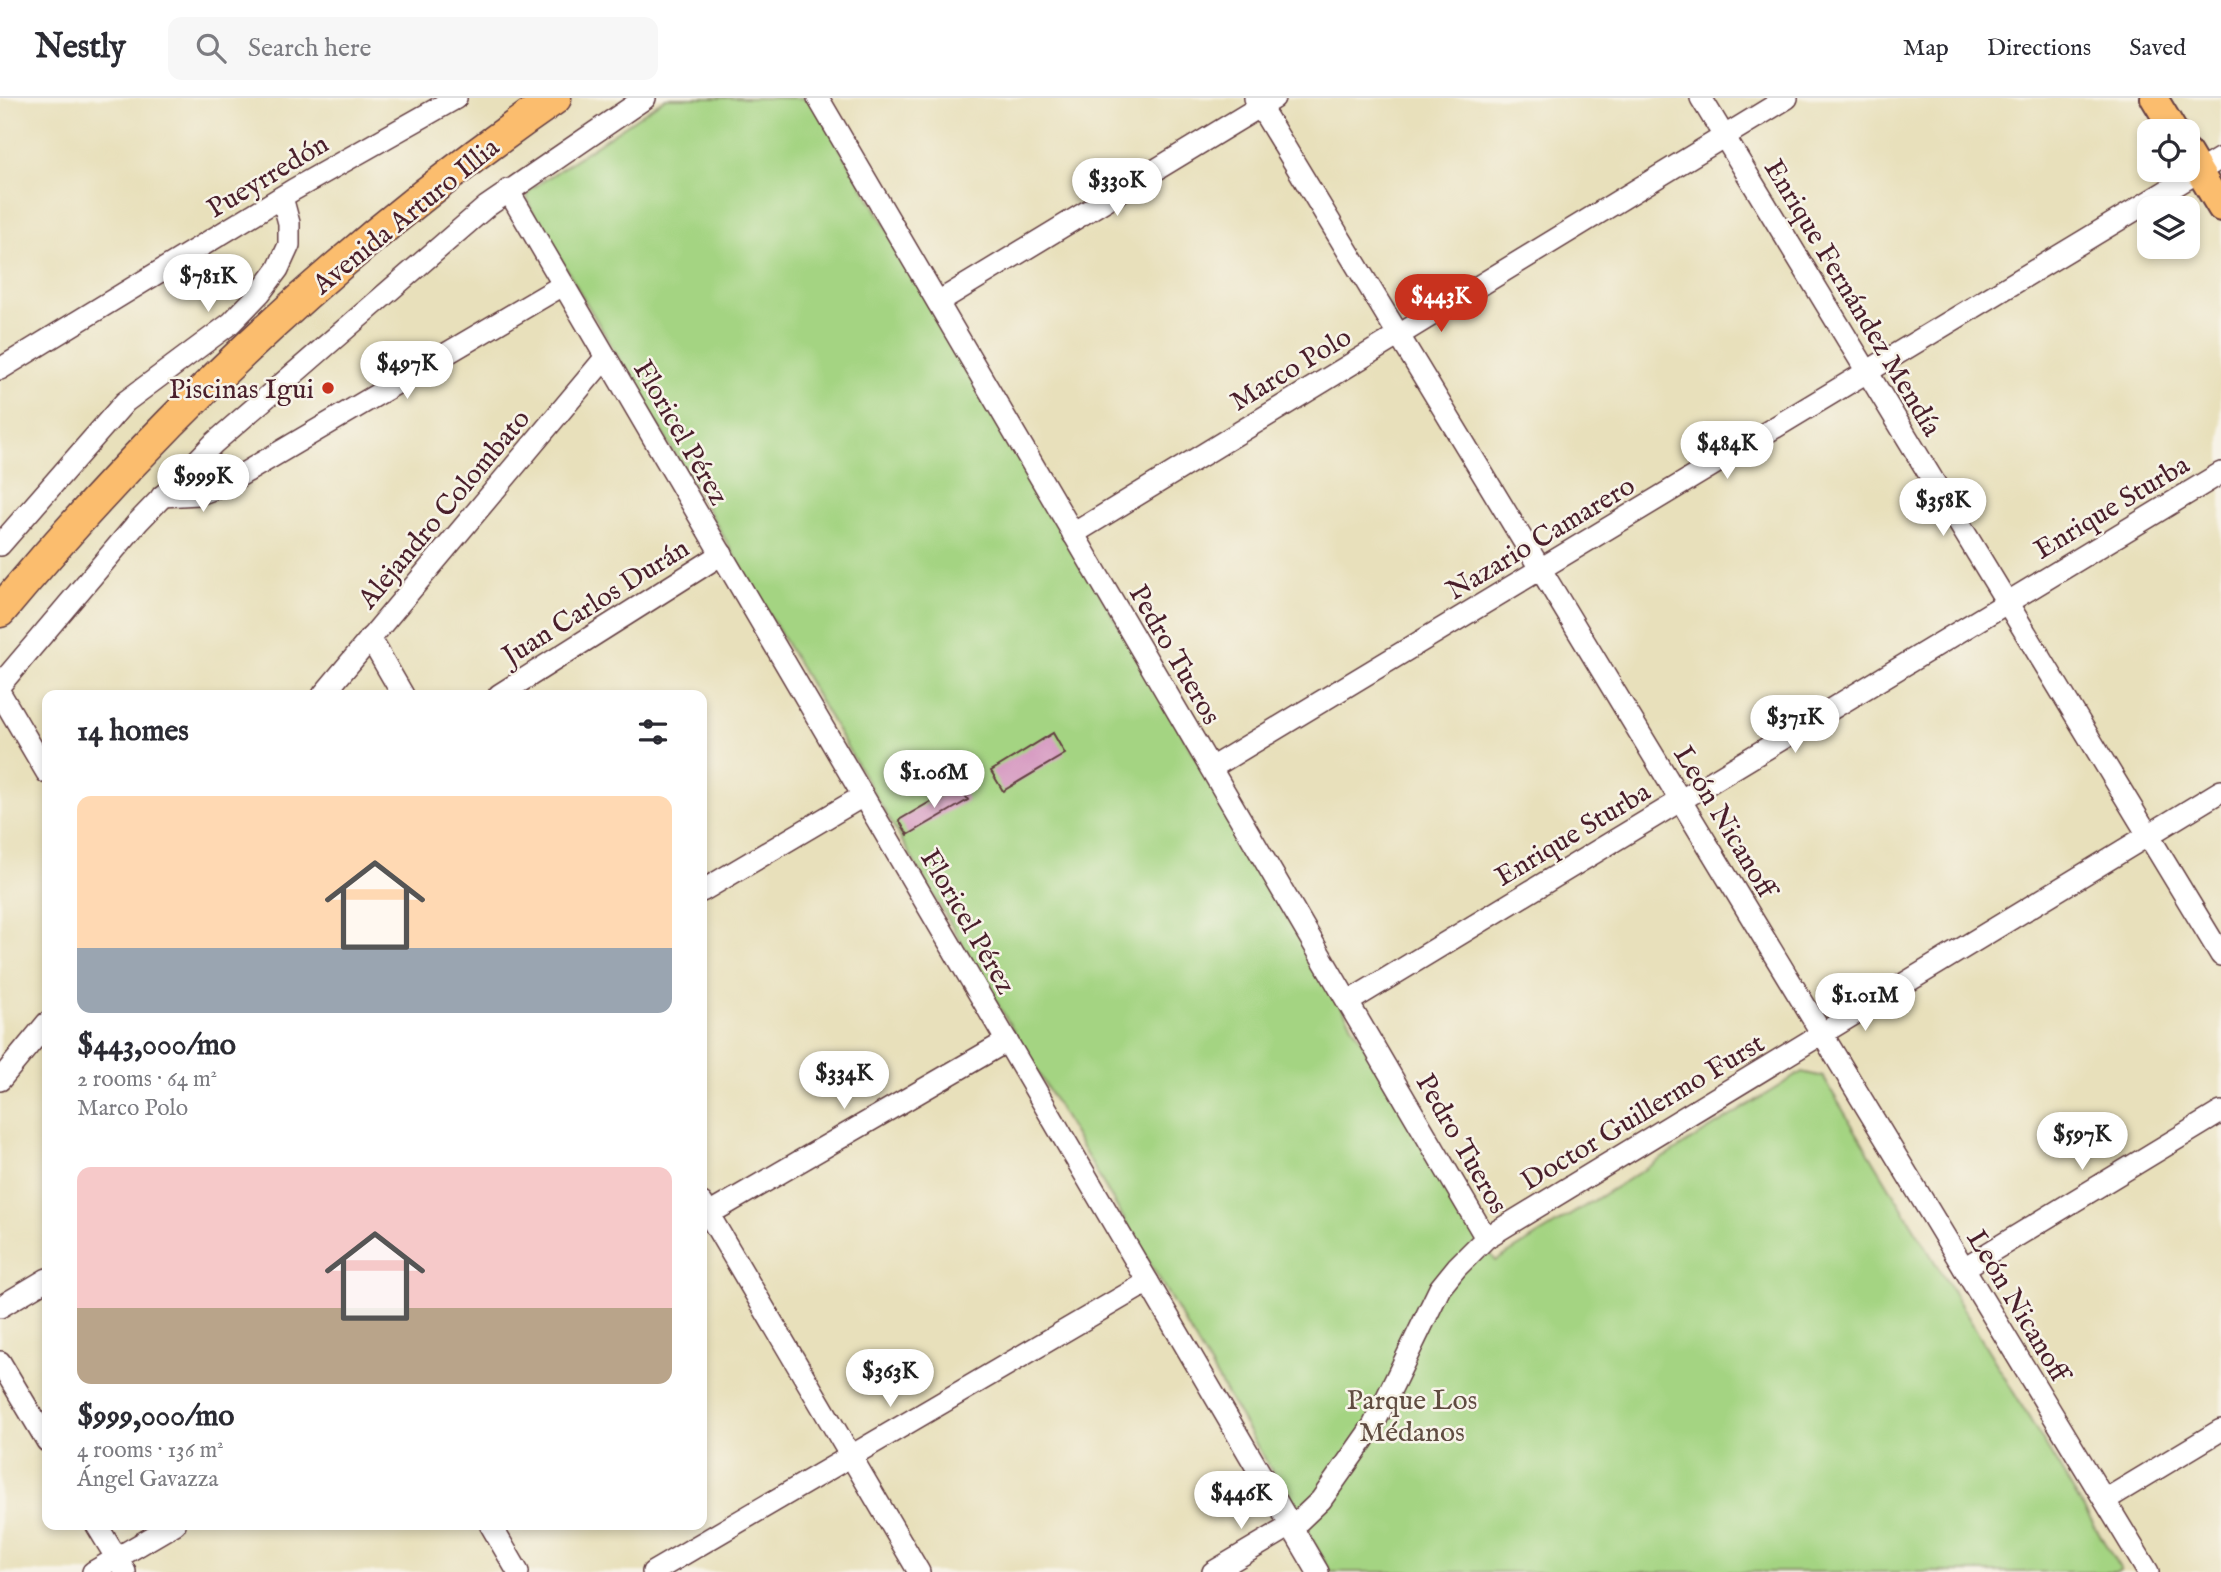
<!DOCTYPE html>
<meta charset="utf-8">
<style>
body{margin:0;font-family:"IM FELL English",serif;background:#f7f7f7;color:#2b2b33;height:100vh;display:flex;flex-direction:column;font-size:26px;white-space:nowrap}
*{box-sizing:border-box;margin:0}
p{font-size:23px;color:#7c7c81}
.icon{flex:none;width:38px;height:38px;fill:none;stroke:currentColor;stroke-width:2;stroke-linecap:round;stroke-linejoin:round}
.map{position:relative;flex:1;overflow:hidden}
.drawer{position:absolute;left:42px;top:592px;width:665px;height:840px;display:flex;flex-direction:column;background:#fff;border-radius:14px;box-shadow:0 4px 10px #0003}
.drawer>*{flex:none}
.fabs{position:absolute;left:2137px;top:21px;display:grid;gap:14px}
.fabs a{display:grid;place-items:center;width:63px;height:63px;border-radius:14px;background:#fff;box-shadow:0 4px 10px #0003;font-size:35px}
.price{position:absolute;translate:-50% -60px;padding:0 16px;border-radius:24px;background:#fff;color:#222;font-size:23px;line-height:46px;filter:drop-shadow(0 2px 4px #0008)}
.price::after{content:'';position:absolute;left:50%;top:42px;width:21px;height:16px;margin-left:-10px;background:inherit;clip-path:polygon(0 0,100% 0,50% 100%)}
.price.current{background:#c8321e;color:#fff}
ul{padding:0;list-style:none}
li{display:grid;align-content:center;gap:14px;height:371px;padding:0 35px}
li span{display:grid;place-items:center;height:217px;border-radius:14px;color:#555}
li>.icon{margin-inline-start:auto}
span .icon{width:126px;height:126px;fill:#fffc;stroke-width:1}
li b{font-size:30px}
h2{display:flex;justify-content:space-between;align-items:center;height:84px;padding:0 35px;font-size:30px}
header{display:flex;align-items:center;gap:42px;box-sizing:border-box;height:98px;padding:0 35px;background:#fff;border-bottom:2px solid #e1e1e2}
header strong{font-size:33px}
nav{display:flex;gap:38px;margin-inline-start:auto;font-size:24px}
.search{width:490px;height:63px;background:#f7f7f7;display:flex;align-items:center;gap:18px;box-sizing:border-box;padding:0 24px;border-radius:14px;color:#7c7c81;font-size:26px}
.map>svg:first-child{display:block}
.green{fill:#a4d482;stroke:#777a56;stroke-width:2}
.building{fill:#d79bc2}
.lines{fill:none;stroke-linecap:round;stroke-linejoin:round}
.minor-casing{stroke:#623c41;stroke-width:24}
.major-casing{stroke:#623c41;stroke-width:30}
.highway-casing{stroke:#623c41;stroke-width:35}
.minor{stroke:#fff;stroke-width:21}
.major{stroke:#fbbd6e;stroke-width:26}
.highway{stroke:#fbbd6e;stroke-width:32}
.poi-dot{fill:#c8321e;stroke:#f7f3e8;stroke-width:2.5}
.labels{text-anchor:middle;stroke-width:5;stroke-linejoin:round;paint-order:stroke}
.street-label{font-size:28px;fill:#4a1f2b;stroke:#f7f3e8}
.poi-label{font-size:28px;fill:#4a1f2b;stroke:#f7f3e8;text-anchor:end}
.park-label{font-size:28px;fill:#604c41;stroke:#f7f3e8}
</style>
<header>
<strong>Nestly</strong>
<div class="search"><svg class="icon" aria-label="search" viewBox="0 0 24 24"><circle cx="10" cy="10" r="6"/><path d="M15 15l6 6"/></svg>Search here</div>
<nav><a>Map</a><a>Directions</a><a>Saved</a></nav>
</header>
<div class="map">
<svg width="2221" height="1474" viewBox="0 0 2221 1474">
<rect width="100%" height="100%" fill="#f7f3e8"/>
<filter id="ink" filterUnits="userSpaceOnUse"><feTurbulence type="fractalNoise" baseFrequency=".0143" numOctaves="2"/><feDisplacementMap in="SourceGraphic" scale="14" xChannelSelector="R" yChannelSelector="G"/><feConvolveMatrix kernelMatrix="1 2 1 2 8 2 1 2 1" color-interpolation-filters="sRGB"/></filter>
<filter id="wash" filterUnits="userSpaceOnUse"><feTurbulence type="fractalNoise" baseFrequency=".00686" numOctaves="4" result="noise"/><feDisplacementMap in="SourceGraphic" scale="28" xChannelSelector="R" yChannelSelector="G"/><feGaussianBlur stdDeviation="1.57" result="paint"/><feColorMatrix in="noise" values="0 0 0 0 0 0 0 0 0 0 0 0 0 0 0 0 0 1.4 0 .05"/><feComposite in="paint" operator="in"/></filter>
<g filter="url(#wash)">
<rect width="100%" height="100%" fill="#e8e0bb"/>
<polygon class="green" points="666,0 811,0 1469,1127 1496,1163 1802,974 1823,979 2121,1472 2116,1474 1331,1474 530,109 527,98 530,92"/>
<g id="blocks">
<g class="building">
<polygon points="1053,635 1065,656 1003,693 991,673"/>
<polygon points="959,687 968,702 908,737 899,722"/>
</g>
</g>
</g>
<g filter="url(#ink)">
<use href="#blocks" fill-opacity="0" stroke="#623c41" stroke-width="2"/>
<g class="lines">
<defs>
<g id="minor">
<polyline points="818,0 1486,1140"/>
<polyline points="1255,0 2148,1474"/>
<polyline points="1701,0 2221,857"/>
<polyline points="508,92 1318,1474"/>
<polyline points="938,204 1274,0"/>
<polyline points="0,271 293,92 456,0"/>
<polyline points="162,398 199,396 224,387 563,187"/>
<polyline points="1073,436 1787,0"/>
<polyline points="0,447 125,304 231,225 260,195 278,171 289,147 289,125 282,99"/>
<polyline points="370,540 403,597"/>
<polyline points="0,587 138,424 214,345 486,109 645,0"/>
<polyline points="0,595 47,675"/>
<polyline points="323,597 606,259"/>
<polyline points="499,597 722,456"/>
<polyline points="1211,670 2221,60"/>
<polyline points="702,793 863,698"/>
<polyline points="1348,904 2221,375"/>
<polyline points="0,982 47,925"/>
<polyline points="702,1105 919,1474"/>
<polyline points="702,1120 1007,943"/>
<polyline points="1964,1170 2221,1014"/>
<polyline points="0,1209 47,1181"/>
<polyline points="0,1264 47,1343"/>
<polyline points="2105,1402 2221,1332"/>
<polyline points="96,1426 125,1474"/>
<polyline points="490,1426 518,1474"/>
<polyline points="93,1474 175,1426"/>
<polyline points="653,1474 1148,1184"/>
<polyline points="1213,1474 1299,1423 1321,1402 1373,1328 1440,1190 1457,1169 1486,1140 2221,693"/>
</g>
<g id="major">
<polyline points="2154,0 2174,33"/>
<polyline points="2188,55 2221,110"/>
</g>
<path id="highway" d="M0 513C162 319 347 144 555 0"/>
</defs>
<use href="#minor" class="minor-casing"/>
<use href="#major" class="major-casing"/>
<use href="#highway" class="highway-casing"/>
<use href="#minor" class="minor"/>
<use href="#major" class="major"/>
<use href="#highway" class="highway"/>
</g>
</g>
<circle class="poi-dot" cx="328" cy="290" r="7"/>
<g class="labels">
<g class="street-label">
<text transform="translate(267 77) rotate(-31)" y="10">Pueyrredón</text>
<text transform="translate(405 117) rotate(-39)" y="10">Avenida Arturo Illia</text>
<text transform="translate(1854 199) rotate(59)" y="10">Enrique Fernández Mendía</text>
<text transform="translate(1290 270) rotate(-31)" y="10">Marco Polo</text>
<text transform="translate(682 334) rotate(60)" y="10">Floricel Pérez</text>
<text transform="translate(2111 408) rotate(-31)" y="10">Enrique Sturba</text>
<text transform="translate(443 410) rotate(-50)" y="10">Alejandro Colombato</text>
<text transform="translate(1540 439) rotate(-31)" y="10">Nazario Camarero</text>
<text transform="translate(595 503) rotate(-32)" y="10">Juan Carlos Durán</text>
<text transform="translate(1176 556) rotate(60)" y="10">Pedro Tueros</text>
<text transform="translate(1726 723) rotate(59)" y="10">León Nicanoff</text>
<text transform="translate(1572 735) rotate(-31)" y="10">Enrique Sturba</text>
<text transform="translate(969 823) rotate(60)" y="10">Floricel Pérez</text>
<text transform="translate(1642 1013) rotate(-31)" y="10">Doctor Guillermo Furst</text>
<text transform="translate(1463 1045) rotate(60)" y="10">Pedro Tueros</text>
<text transform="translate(2019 1207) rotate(59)" y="10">León Nicanoff</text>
</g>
<g class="poi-label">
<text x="314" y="300">Piscinas Igui</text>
</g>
<g class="park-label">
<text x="1412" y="1311">Parque Los<tspan x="1412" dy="32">Médanos</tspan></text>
</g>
</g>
</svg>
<div class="fabs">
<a><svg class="icon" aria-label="locate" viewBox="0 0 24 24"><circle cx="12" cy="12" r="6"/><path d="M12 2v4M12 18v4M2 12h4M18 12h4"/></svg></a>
<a><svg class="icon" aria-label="layers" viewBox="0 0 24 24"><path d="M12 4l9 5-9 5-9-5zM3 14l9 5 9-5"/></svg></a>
</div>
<b class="price" style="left:1117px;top:120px">$330K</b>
<b class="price" style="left:208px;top:216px">$781K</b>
<b class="price current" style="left:1441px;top:236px">$443K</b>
<b class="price" style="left:407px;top:303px">$497K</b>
<b class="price" style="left:1727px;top:383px">$484K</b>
<b class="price" style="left:203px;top:416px">$999K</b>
<b class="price" style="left:1943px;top:440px">$358K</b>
<b class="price" style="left:1795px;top:657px">$371K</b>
<b class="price" style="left:934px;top:712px">$1.06M</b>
<b class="price" style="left:1865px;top:935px">$1.01M</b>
<b class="price" style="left:844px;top:1013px">$334K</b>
<b class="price" style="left:2082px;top:1074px">$597K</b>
<b class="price" style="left:890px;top:1311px">$363K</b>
<b class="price" style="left:1241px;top:1433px">$446K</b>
<section class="drawer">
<h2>14 homes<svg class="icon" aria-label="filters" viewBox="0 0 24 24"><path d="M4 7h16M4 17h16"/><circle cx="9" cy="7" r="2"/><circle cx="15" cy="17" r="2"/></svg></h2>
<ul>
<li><span style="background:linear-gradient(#ffd9b3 70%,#9aa5b1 0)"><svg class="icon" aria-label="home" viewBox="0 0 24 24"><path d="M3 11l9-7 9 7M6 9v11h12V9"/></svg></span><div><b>$443,000/mo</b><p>2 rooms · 64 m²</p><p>Marco Polo</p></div></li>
<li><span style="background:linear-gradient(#f6c9c9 65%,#b9a48a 0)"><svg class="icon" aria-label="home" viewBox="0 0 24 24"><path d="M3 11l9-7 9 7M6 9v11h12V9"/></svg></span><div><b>$999,000/mo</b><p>4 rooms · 136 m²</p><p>Ángel Gavazza</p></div></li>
</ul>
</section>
</div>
